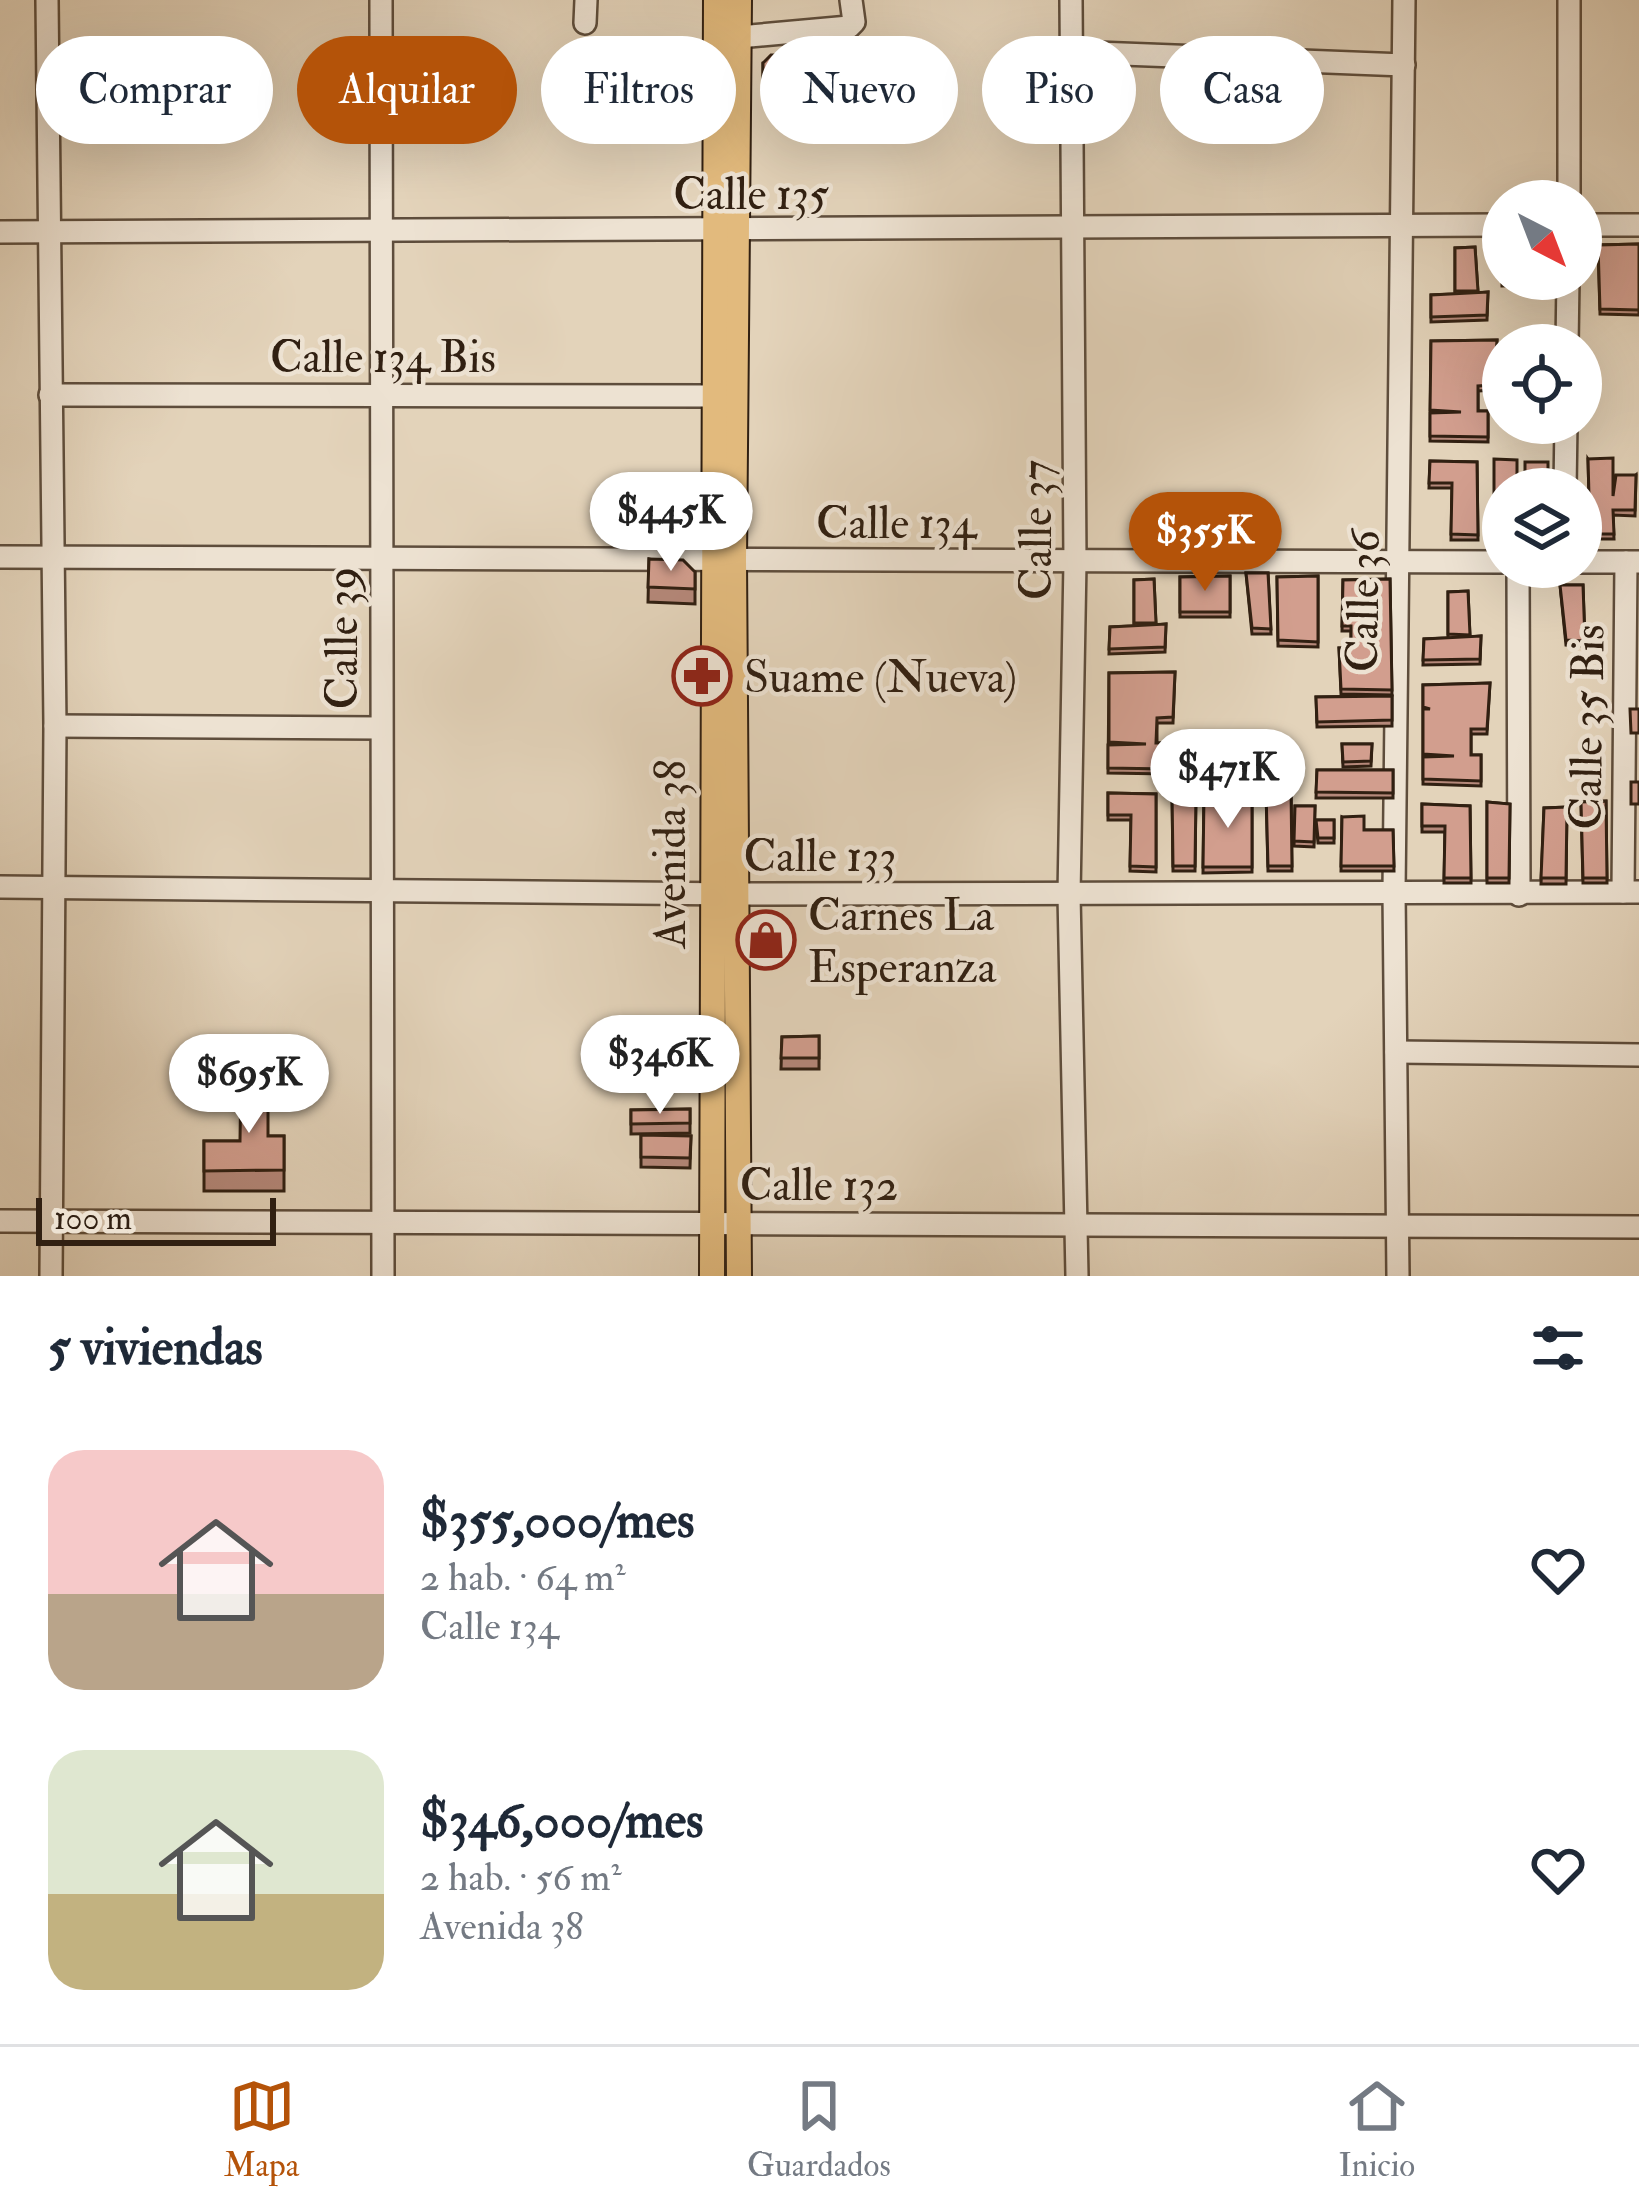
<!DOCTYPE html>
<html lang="es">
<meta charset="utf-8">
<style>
body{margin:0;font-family:"IM FELL Double Pica",serif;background:#f2f2f3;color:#1f2937;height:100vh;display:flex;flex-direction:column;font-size:45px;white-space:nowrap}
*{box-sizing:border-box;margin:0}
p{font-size:39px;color:#747a83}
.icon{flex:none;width:66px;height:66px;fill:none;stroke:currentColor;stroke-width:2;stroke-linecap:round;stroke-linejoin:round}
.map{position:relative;height:1276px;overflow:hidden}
.drawer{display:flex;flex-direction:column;background:#fff;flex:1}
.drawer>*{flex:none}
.banner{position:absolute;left:36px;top:36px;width:1569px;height:108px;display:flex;gap:24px}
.needle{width:78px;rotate:138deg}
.controls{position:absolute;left:1482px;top:180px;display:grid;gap:24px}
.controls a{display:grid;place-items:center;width:120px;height:120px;border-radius:50%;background:#fff;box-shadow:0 12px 48px #0002;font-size:60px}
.scale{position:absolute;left:36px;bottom:30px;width:240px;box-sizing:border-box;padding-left:12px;border:6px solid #312012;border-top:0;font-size:33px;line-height:42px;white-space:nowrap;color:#312012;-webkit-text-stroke:9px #ede2d2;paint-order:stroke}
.price{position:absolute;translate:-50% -102px;padding:0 27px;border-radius:42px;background:#fff;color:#222;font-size:39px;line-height:78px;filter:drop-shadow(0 3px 6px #0008)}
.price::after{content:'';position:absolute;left:50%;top:72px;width:36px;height:27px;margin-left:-18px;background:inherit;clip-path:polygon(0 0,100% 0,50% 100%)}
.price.on{background:#b45309;color:#fff}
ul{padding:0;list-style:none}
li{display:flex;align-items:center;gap:36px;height:300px;padding:0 48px}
li span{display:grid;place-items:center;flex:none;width:336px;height:240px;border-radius:36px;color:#555}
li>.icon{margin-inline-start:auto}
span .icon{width:144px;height:144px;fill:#fffc;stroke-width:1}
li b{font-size:51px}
h2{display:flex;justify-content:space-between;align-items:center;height:144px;padding:0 48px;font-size:51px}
.chip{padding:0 42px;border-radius:54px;background:#fff;box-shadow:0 12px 48px #0002;font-size:42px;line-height:108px}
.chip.on{background:#b45309;color:#fff}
.dock{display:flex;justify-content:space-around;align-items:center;height:168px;border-top:3px solid #e0e1e3;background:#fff;font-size:33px;color:#747a83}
.dock a{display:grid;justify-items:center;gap:6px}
.dock .on{color:#b45309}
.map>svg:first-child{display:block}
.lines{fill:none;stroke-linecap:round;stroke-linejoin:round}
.minor-casing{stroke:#5e4d3c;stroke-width:26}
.major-casing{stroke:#312012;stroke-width:28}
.minor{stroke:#ede2d2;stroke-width:21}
.major{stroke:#e2ba7d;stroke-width:24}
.wall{fill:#b5887a;stroke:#312012;stroke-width:3}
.building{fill:#d29e8e;stroke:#312012;stroke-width:3}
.labels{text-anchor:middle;stroke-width:9;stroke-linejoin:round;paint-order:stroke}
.street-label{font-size:45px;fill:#312012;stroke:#ede2d2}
.poi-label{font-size:45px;fill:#312012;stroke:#ede2d2;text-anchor:start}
</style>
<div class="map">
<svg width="1639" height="1276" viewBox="0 0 1639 1276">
<rect width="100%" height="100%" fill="#e3d3ba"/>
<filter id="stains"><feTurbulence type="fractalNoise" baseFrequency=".00167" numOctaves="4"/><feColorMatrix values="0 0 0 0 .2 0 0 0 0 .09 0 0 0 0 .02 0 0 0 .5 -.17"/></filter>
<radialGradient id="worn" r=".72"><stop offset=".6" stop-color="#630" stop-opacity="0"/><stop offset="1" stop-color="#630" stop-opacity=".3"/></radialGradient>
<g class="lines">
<defs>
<g id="minor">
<polyline points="47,0 55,726 51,1276"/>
<polyline points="381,0 383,1276"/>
<polyline points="1071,0 1075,562 1069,895 1077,1276"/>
<polyline points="1569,0 1569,201"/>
<polyline points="585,23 586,0"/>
<polyline points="739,37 849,27 854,22 851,0"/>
<polyline points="1071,52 1404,65"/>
<polyline points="1581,225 1639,225"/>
<polyline points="0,232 1503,225"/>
<polyline points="1567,345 1568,279"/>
<polyline points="50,395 715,396"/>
<polyline points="1565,489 1566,423"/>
<polyline points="0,557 1503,562"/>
<polyline points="1581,562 1639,562"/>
<polyline points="1518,567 1519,895"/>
<polyline points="55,726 379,728"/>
<polyline points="0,887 737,894 1639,892"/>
<polyline points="1623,892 1626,562"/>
<polyline points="1396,1052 1639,1055"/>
<polyline points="0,1221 1639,1227"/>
<polyline points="1398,1276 1394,892 1404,0"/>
</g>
<g id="major">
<polyline points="739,0 734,560 739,1276"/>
<polyline points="712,1276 716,0"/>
</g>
</defs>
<use href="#minor" class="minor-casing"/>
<use href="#major" class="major-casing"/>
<use href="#minor" class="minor"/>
<use href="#major" class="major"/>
</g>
<g class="wall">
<polygon points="811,55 811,99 763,99 763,63"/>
<polygon points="1501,244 1551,279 1551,285 1502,286"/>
<polygon points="1639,244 1639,315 1600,314 1598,245"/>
<polygon points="1475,247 1478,293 1488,292 1487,320 1431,322 1431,295 1455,294 1455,248"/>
<polygon points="1497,340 1494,390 1478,391 1478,411 1488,411 1488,442 1430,441 1431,341"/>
<polygon points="1588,459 1613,496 1636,475 1635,516 1613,515 1614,539 1590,539"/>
<polygon points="1430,461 1477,462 1478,540 1451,540 1452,488 1429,488"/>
<polygon points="649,559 695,572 695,604 648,602"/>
<polygon points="1246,573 1268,573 1271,634 1252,634"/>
<polygon points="1230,576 1230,617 1180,617 1180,577"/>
<polygon points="1318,576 1318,647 1278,646 1277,577"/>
<polygon points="1154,579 1156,625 1166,624 1165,652 1109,654 1110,627 1134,626 1134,580"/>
<polygon points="1390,579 1392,695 1341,694 1339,648 1351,648 1351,631 1342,631 1343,580"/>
<polygon points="1560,585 1583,585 1585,646 1566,645"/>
<polygon points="1468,591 1470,637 1481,636 1480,664 1423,665 1424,639 1448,638 1448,592"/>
<polygon points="1175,672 1173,723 1157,723 1157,743 1167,743 1167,774 1108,773 1109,673"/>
<polygon points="1490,683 1487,734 1471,734 1471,755 1481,755 1481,786 1423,784 1423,685"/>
<polygon points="1392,696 1392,726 1317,727 1316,697"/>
<polygon points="1342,744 1372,744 1371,766 1343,767"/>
<polygon points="1317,770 1393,770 1393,798 1316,798"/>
<polygon points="1291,790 1292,871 1268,871 1266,791"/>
<polygon points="1172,791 1196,792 1195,871 1173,871"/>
<polygon points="1108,793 1156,794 1156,872 1130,871 1131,820 1108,820"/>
<polygon points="1204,794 1252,796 1252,872 1203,873"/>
<polygon points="1606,801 1607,883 1583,883 1581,802"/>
<polygon points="1487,802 1510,804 1509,883 1487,883"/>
<polygon points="1422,804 1470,806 1471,883 1444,883 1445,832 1422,832"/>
<polygon points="1295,806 1315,806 1314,847 1294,846"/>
<polygon points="1567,807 1566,884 1541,884 1544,808"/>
<polygon points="1342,817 1364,830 1393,830 1394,871 1341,871"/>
<polygon points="1316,820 1334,820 1334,843 1318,843"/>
<polygon points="819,1036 819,1069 781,1069 782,1037"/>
<polygon points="690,1109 690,1133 631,1134 631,1110"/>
<polygon points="641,1135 691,1136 690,1168 641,1167"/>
<polygon points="268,1136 284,1136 284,1191 204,1191 204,1141 240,1141"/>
</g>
<g class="building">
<polygon points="771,55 811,55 811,84 763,83 763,63"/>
<polygon points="1501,244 1503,244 1503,279 1551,280 1502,281"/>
<polygon points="1639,244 1639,310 1600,309 1598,245"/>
<polygon points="1475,247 1478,291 1455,291 1455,248"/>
<polygon points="1488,292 1487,315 1431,317 1431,295"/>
<polygon points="1497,340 1494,385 1478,386 1478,411 1488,411 1488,437 1430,436 1430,413 1461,412 1430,410 1431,341"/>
<polygon points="1613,458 1613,496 1616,475 1636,475 1635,510 1613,510 1614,534 1590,534 1588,459"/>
<polygon points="1494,459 1517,460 1517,489 1503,489 1503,534 1494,534"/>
<polygon points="1430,461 1477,462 1478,535 1451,534 1452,483 1429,483"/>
<rect x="1525" y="462" width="23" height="27"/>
<polygon points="649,559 683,560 695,572 695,589 648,587"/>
<polygon points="1246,573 1268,573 1271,629 1252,628"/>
<polygon points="1230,576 1230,612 1180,612 1180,577"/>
<polygon points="1318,576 1318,642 1278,640 1277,577"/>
<polygon points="1154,579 1156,623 1134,623 1134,580"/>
<polygon points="1390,579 1392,690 1341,689 1339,648 1351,648 1351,626 1342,626 1343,580"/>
<polygon points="1560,585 1583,585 1585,641 1566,640"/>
<polygon points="1468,591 1470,635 1448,634 1448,592"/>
<polygon points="1166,624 1165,647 1109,649 1110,627"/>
<polygon points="1481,636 1480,659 1423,660 1424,639"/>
<polygon points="1175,672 1173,717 1157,718 1156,743 1167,743 1167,769 1108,768 1108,745 1146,744 1109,742 1109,673"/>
<polygon points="1490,683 1487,729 1471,729 1471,755 1481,755 1481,781 1423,779 1423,757 1454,756 1423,754 1423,709 1430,709 1423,707 1423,685"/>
<polygon points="1392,696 1392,720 1317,722 1316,697"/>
<polygon points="1630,709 1639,709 1639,733 1631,733"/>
<polygon points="1342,744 1372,744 1371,761 1343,762"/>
<polygon points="1317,770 1393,770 1393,793 1316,792"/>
<rect x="1631" y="782" width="8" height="22"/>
<polygon points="1291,790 1292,866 1268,866 1266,791"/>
<polygon points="1172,791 1196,792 1195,866 1173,866"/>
<polygon points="1108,793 1156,794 1156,867 1130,866 1131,815 1108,815"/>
<polygon points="1204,794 1252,796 1252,867 1203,867"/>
<polygon points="1606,801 1607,878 1583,878 1581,802"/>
<polygon points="1487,802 1510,804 1509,878 1487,878"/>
<polygon points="1422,804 1470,806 1471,878 1444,878 1445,826 1422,826"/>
<polygon points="1295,806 1315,806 1314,842 1294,841"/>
<polygon points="1567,807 1566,878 1541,878 1544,808"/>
<polygon points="1364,816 1364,830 1393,830 1394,866 1341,866 1342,817"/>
<polygon points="1316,820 1334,820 1334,838 1318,838"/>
<polygon points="819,1036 819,1058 781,1058 782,1037"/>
<polygon points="241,1077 268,1077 268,1136 284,1136 284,1170 204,1171 204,1141 240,1141"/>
<polygon points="690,1109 690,1123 631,1124 631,1110"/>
<polygon points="641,1135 691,1136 690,1158 641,1157"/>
</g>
<defs>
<symbol id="pharmacy-ring" viewBox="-11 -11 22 22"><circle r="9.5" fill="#ede2d2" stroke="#8f2418" stroke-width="1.5"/><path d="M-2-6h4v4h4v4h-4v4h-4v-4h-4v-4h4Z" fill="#8f2418"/></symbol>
<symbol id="shop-ring" viewBox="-11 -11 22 22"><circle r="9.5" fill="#ede2d2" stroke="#8f2418" stroke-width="1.5"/><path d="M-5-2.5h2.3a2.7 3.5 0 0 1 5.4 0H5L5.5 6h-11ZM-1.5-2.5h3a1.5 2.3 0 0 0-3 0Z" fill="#8f2418"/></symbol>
</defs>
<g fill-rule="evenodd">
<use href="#pharmacy-ring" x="669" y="643" width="66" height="66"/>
<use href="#shop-ring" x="733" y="907" width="66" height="66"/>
</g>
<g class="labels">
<g class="street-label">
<text x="751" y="209">Calle 135</text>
<text x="383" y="372">Calle 134 Bis</text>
<text x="896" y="538">Calle 134</text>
<text transform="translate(1035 530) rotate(-90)" y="16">Calle 37</text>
<text transform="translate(1362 601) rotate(-89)" y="16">Calle 36</text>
<text transform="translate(341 638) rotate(-90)" y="16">Calle 39</text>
<text transform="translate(1586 727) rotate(-89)" y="16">Calle 35 Bis</text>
<text transform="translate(669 854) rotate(-90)" y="16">Avenida 38</text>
<text x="820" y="871">Calle 133</text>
<text x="819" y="1200">Calle 132</text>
</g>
<g class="poi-label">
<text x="744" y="692">Suame (Nueva)</text>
<text x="808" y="930">Carnes La<tspan x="808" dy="52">Esperanza</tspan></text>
</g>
</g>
<rect width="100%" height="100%" filter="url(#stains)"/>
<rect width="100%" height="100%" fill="url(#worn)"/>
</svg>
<div class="controls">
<a><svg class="needle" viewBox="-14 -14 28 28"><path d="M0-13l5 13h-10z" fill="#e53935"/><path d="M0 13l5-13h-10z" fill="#747a83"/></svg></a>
<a><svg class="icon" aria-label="locate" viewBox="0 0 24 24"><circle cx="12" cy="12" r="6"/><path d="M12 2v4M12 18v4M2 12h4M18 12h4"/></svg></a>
<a><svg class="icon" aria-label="layers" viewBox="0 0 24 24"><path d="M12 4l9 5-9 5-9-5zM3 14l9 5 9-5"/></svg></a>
</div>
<div class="scale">100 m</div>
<b class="price" style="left:671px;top:574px">$445K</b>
<b class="price on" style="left:1205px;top:594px">$355K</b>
<b class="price" style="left:1228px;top:831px">$471K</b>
<b class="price" style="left:660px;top:1117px">$346K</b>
<b class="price" style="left:249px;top:1136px">$695K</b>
<div class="banner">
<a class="chip">Comprar</a>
<a class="chip on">Alquilar</a>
<a class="chip">Filtros</a>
<a class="chip">Nuevo</a>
<a class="chip">Piso</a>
<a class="chip">Casa</a>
</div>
</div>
<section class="drawer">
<h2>5 viviendas<svg class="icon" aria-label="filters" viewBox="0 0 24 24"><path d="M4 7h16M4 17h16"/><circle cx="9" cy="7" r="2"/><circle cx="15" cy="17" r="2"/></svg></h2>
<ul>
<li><span style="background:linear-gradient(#f6c9c9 60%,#b9a48a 0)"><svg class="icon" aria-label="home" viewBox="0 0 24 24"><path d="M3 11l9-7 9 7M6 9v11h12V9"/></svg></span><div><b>$355,000/mes</b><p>2 hab. · 64 m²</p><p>Calle 134</p></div><svg class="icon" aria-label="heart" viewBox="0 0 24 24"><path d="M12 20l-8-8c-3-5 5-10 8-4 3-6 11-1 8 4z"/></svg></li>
<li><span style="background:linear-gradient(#dfe7d0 60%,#c2b280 0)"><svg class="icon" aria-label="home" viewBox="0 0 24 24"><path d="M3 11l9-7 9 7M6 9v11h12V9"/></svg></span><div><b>$346,000/mes</b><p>2 hab. · 56 m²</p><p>Avenida 38</p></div><svg class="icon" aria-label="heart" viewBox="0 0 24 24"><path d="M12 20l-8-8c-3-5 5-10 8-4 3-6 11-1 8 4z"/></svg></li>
</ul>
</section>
<nav class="dock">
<a class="on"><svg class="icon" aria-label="map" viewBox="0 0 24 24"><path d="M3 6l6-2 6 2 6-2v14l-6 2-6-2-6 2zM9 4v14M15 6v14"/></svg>Mapa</a>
<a><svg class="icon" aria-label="saved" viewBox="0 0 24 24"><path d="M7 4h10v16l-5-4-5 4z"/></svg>Guardados</a>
<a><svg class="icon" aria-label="home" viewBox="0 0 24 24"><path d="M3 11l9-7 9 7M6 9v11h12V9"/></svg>Inicio</a>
</nav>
